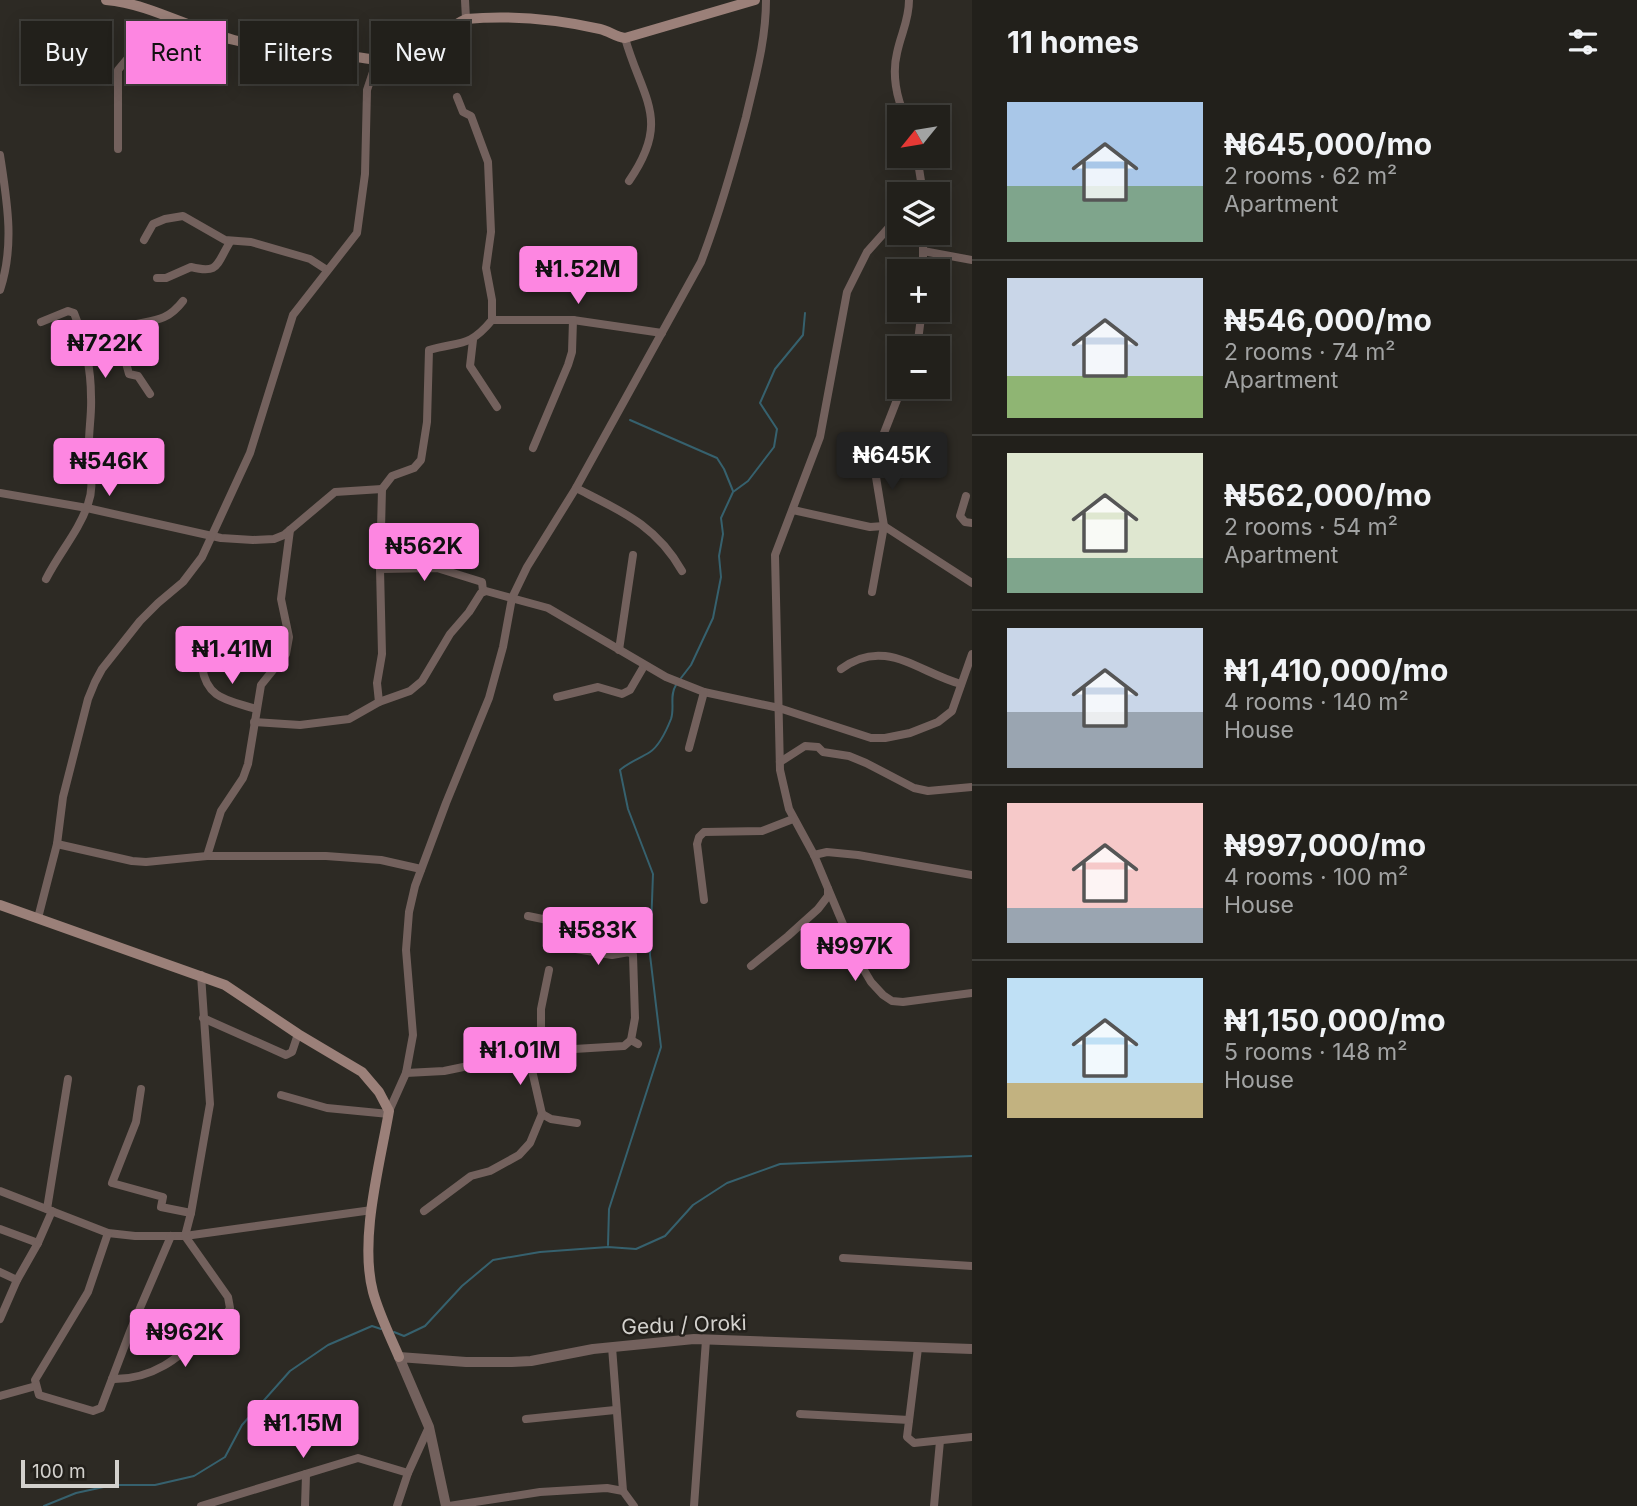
<!DOCTYPE html>
<meta charset="utf-8">
<style>
body{margin:0;font-family:Inter,sans-serif;background:#2a2824;color:#f1f3f6;height:100vh;display:flex;flex-direction:column;font-size:26px;white-space:nowrap}
*{box-sizing:border-box;margin:0}
p{font-size:23px;color:#a2a3a3}
.icon{flex:none;width:38px;height:38px;fill:none;stroke:currentColor;stroke-width:2;stroke-linecap:round;stroke-linejoin:round}
.map{position:relative;flex:1;overflow:hidden}
.panel{display:flex;flex-direction:column;background:#22201b;width:665px}
.panel>*{flex:none}
.top-card{position:absolute;left:21px;top:21px;width:665px;height:63px;display:flex;gap:14px}
.needle{width:46px;rotate:240deg}
.fabs{position:absolute;left:887px;top:105px;display:grid;gap:14px}
.fabs a{display:grid;place-items:center;width:63px;height:63px;border-radius:0px;background:#22201b;box-shadow:0 4px 18px #0003,0 0 0 2px #3f3e3a;font-size:35px}
.scale{position:absolute;left:21px;bottom:18px;width:98px;box-sizing:border-box;padding-left:7px;border:4px solid #d3d1cd;border-top:0;font-size:19px;line-height:24px;white-space:nowrap;color:#d3d1cd;-webkit-text-stroke:5px #23201b;paint-order:stroke}
.price{position:absolute;translate:-50% -60px;padding:0 16px;border-radius:7px;background:#fd86e1;color:#111;font-size:23px;line-height:46px;filter:drop-shadow(0 2px 4px #0008)}
.price::after{content:'';position:absolute;left:50%;top:42px;width:21px;height:16px;margin-left:-10px;background:inherit;clip-path:polygon(0 0,100% 0,50% 100%)}
.price.active{background:#222;color:#fff}
ul{padding:0;list-style:none}
li{display:flex;align-items:center;gap:21px;height:175px;padding:0 35px}
li+li{border-top:2px solid #3f3e3a}
li span{display:grid;place-items:center;flex:none;width:196px;height:140px;border-radius:0px;color:#555}
li>.icon{margin-inline-start:auto}
span .icon{width:84px;height:84px;fill:#fffc;stroke-width:1}
li b{font-size:30px}
h2{display:flex;justify-content:space-between;align-items:center;height:84px;padding:0 35px;font-size:30px}
.tag{padding:0 24px;border-radius:0px;background:#22201b;box-shadow:0 4px 18px #0003,0 0 0 2px #3f3e3a;font-size:24px;line-height:63px}
.tag.active{background:#fd86e1;color:#111}
main{display:flex;flex:1;min-height:0}
.map>svg:first-child{display:block}
.lines{fill:none;stroke-linecap:round;stroke-linejoin:round}
.stream{stroke:#36616e;stroke-width:2}
.minor{stroke:#73615d;stroke-width:8}
.tertiary{stroke:#73615d;stroke-width:10}
.secondary{stroke:#9b8079;stroke-width:10}
.labels{text-anchor:middle;stroke-width:5;stroke-linejoin:round;paint-order:stroke}
.street-label{font-size:21px;fill:#d3d1cd;stroke:#23201b}
</style>
<main>
<div class="map">
<svg width="972" height="1506" viewBox="0 0 972 1506">
<rect width="100%" height="100%" fill="#2d2a24"/>
<g class="lines">
<g class="stream">
<polyline points="630,420 717,458 724,469 733,491"/>
<polyline points="681,678 691,665 713,618 721,577 719,556 723,534 721,518 733,492 748,481 774,447 777,429 760,403 775,369 803,335 805,313"/>
<path d="M608 1245 609 1209 661 1047 650 955 653 874 628 809 620 770C629 762 639 759 650 752 659 746 667 729 671 719 675 707 669 696 676 685"/>
<polyline points="394,1332 404,1336 425,1326 462,1286 493,1260 540,1252 608,1247 636,1249 665,1236 693,1205 727,1183 780,1164 972,1156"/>
<polyline points="44,1506 76,1493 113,1485 155,1485 194,1476 225,1457 242,1425 290,1371 328,1345 372,1326 381,1329"/>
</g>
<g class="minor">
<polyline points="465,0 466,19"/>
<path d="M625 38C642 99 672 119 629 181"/>
<path d="M906 117C896 99 892 73 897 53 901 33 909 21 909 0"/>
<polyline points="118,149 118,70 128,58 152,42 172,18"/>
<path d="M0 155C7 201 15 245 0 290"/>
<polyline points="917,156 921,181 919,194"/>
<polyline points="900,215 867,252 847,292 820,437 775,555 780,770 789,809 814,855 858,960 871,982 883,995 892,1001 903,1002 972,993"/>
<polyline points="144,240 153,224 165,219 183,216 225,240 251,242 310,259 327,270"/>
<polyline points="923,251 972,260"/>
<polyline points="923,271 923,233"/>
<path d="M157 278H166L191 267C219 274 216 265 230 242"/>
<polyline points="492,320 573,320 662,333"/>
<path d="M41 322 68 311 74 313C84 338 91 369 91 397 92 415 88 433 89 451 89 470 95 485 88 504 79 531 59 553 46 579"/>
<polyline points="473,340 470,366 497,407"/>
<polyline points="112,343 126,363 129,374 138,376 150,394"/>
<polyline points="917,348 922,310"/>
<path d="M85 350 108 347 119 329C147 318 163 327 183 301"/>
<polyline points="533,448 568,365 572,352 573,320"/>
<path d="M576 488C621 511 656 525 682 571"/>
<polyline points="0,493 87,508 221,538 253,540 274,539 284,535 335,492 382,489"/>
<polyline points="966,496 960,516 965,522 972,523"/>
<polyline points="793,510 870,527 884,526 972,583"/>
<polyline points="380,569 437,568 482,582 483,591"/>
<polyline points="872,592 884,526 875,471 884,433 902,387"/>
<polyline points="619,650 633,555"/>
<path d="M202 667C207 700 229 700 256 709"/>
<path d="M841 669C885 636 919 673 961 684"/>
<polyline points="557,697 598,687 622,694 630,690 644,666"/>
<path d="M379 702 377 683 382 654 380 569 382 489 392 476 414 468 421 460 427 422 429 350C460 341 469 348 492 320V300L486 268 491 232 488 162 471 116 463 112 457 97"/>
<polyline points="254,722 300,725 349,719 379,702 410,691 422,681 450,634 469,612 481,593 486,591 548,608 666,677 704,692 779,708 871,738 885,738 910,733 938,722 952,711 972,654"/>
<polyline points="689,748 704,692"/>
<polyline points="780,762 805,746 818,747 823,752 849,756 866,763 914,788 928,791 972,787"/>
<polyline points="57,844 132,861 146,862 207,856 326,856 381,860 421,869"/>
<polyline points="814,855 827,852 858,855 972,875"/>
<polyline points="207,856 221,811 243,778 248,764 261,685 286,654 289,637 281,599 290,530"/>
<polyline points="704,900 697,844 699,837 704,832 762,831 793,819"/>
<polyline points="528,916 577,926 574,945 576,949 612,955 629,952 633,955 635,1018 631,1040"/>
<polyline points="38,918 57,844 63,797 88,699 95,682 102,669 140,621 158,603 183,582 202,557 250,453 293,315 357,233 365,174 367,90 377,60"/>
<polyline points="751,966 788,936 818,909 828,896 828,889"/>
<polyline points="203,1018 286,1055 292,1052 298,1034"/>
<polyline points="541,1051 541,1009 549,970"/>
<polyline points="406,1073 444,1071 541,1051 624,1046 631,1040 638,1044"/>
<polyline points="141,1089 136,1122 112,1183 163,1197 161,1207 191,1213"/>
<polyline points="281,1095 327,1108 389,1114"/>
<path d="M389 1111 406 1073 413 1035 406 950 409 912 415 886 446 803 489 698 503 647 512 598 527 567 576 488 701 262C719 215 733 166 746 117 755 78 766 41 766 0"/>
<polyline points="542,1114 551,1119 577,1123"/>
<polyline points="0,1191 108,1233 135,1236 185,1236 372,1210"/>
<polyline points="47,1209 68,1079"/>
<polyline points="424,1211 471,1176 490,1171 519,1155 530,1143 542,1114 528,1053"/>
<polyline points="0,1229 38,1243"/>
<polyline points="108,1233 88,1292 35,1380 39,1395 93,1411 101,1408 131,1329 171,1236"/>
<polyline points="843,1258 972,1266"/>
<polyline points="0,1272 17,1280"/>
<polyline points="0,1319 17,1280 38,1243 52,1211"/>
<polyline points="612,1347 623,1491"/>
<polyline points="918,1348 907,1437 914,1443 972,1437"/>
<path d="M112 1379C153 1380 178 1358 207 1332 215 1325 225 1318 230 1308L228 1297 185 1236 191 1213 210 1104 201 975"/>
<polyline points="0,1396 36,1386"/>
<polyline points="800,1414 909,1420"/>
<polyline points="526,1419 615,1410"/>
<polyline points="201,1506 358,1458 408,1473"/>
<polyline points="305,1506 306,1474"/>
<polyline points="397,1506 408,1473 429,1427"/>
<polyline points="449,1506 540,1492 607,1488 623,1491 634,1506"/>
<polyline points="694,1506 706,1340"/>
<polyline points="934,1506 940,1441"/>
</g>
<polyline class="tertiary" points="446,1506 429,1427 399,1357 466,1362 512,1362 531,1361 593,1349 694,1339 972,1349"/>
<g class="secondary">
<path d="M106 0C151 4 190 29 234 40 280 52 330 52 377 60 397 59 417 52 434 40 445 33 454 24 466 19 511 15 555 19 600 29 609 31 616 37 625 38L755 0"/>
<path d="M0 905 225 985 298 1034 362 1072 379 1092 389 1111C380 1164 359 1239 373 1292 379 1314 390 1336 399 1357"/>
</g>
</g>
<g class="labels">
<g class="street-label">
<text transform="translate(684 1325) rotate(-2)" y="7">Gedu / Oroki</text>
</g>
</g>
</svg>
<div class="fabs">
<a><svg class="needle" viewBox="-14 -14 28 28"><path d="M0-13l5 13h-10z" fill="#e53935"/><path d="M0 13l5-13h-10z" fill="#a2a3a3"/></svg></a>
<a><svg class="icon" aria-label="layers" viewBox="0 0 24 24"><path d="M12 4l9 5-9 5-9-5zM3 14l9 5 9-5"/></svg></a>
<a>+</a>
<a>−</a>
</div>
<div class="scale">100 m</div>
<b class="price" style="left:578px;top:306px">₦1.52M</b>
<b class="price" style="left:105px;top:380px">₦722K</b>
<b class="price active" style="left:892px;top:492px">₦645K</b>
<b class="price" style="left:109px;top:498px">₦546K</b>
<b class="price" style="left:424px;top:583px">₦562K</b>
<b class="price" style="left:232px;top:686px">₦1.41M</b>
<b class="price" style="left:598px;top:967px">₦583K</b>
<b class="price" style="left:855px;top:983px">₦997K</b>
<b class="price" style="left:520px;top:1087px">₦1.01M</b>
<b class="price" style="left:185px;top:1369px">₦962K</b>
<b class="price" style="left:303px;top:1460px">₦1.15M</b>
<div class="top-card">
<a class="tag">Buy</a>
<a class="tag active">Rent</a>
<a class="tag">Filters</a>
<a class="tag">New</a>
</div>
</div>
<section class="panel">
<h2>11 homes<svg class="icon" aria-label="filters" viewBox="0 0 24 24"><path d="M4 7h16M4 17h16"/><circle cx="9" cy="7" r="2"/><circle cx="15" cy="17" r="2"/></svg></h2>
<ul>
<li><span style="background:linear-gradient(#a9c7e8 60%,#7fa58c 0)"><svg class="icon" aria-label="home" viewBox="0 0 24 24"><path d="M3 11l9-7 9 7M6 9v11h12V9"/></svg></span><div><b>₦645,000/mo</b><p>2 rooms · 62 m²</p><p>Apartment</p></div></li>
<li><span style="background:linear-gradient(#c9d6e8 70%,#8fb573 0)"><svg class="icon" aria-label="home" viewBox="0 0 24 24"><path d="M3 11l9-7 9 7M6 9v11h12V9"/></svg></span><div><b>₦546,000/mo</b><p>2 rooms · 74 m²</p><p>Apartment</p></div></li>
<li><span style="background:linear-gradient(#dfe7d0 75%,#7fa58c 0)"><svg class="icon" aria-label="home" viewBox="0 0 24 24"><path d="M3 11l9-7 9 7M6 9v11h12V9"/></svg></span><div><b>₦562,000/mo</b><p>2 rooms · 54 m²</p><p>Apartment</p></div></li>
<li><span style="background:linear-gradient(#c9d6e8 60%,#9aa5b1 0)"><svg class="icon" aria-label="home" viewBox="0 0 24 24"><path d="M3 11l9-7 9 7M6 9v11h12V9"/></svg></span><div><b>₦1,410,000/mo</b><p>4 rooms · 140 m²</p><p>House</p></div></li>
<li><span style="background:linear-gradient(#f6c9c9 75%,#9aa5b1 0)"><svg class="icon" aria-label="home" viewBox="0 0 24 24"><path d="M3 11l9-7 9 7M6 9v11h12V9"/></svg></span><div><b>₦997,000/mo</b><p>4 rooms · 100 m²</p><p>House</p></div></li>
<li><span style="background:linear-gradient(#bfe0f5 75%,#c2b280 0)"><svg class="icon" aria-label="home" viewBox="0 0 24 24"><path d="M3 11l9-7 9 7M6 9v11h12V9"/></svg></span><div><b>₦1,150,000/mo</b><p>5 rooms · 148 m²</p><p>House</p></div></li>
</ul>
</section>
</main>
